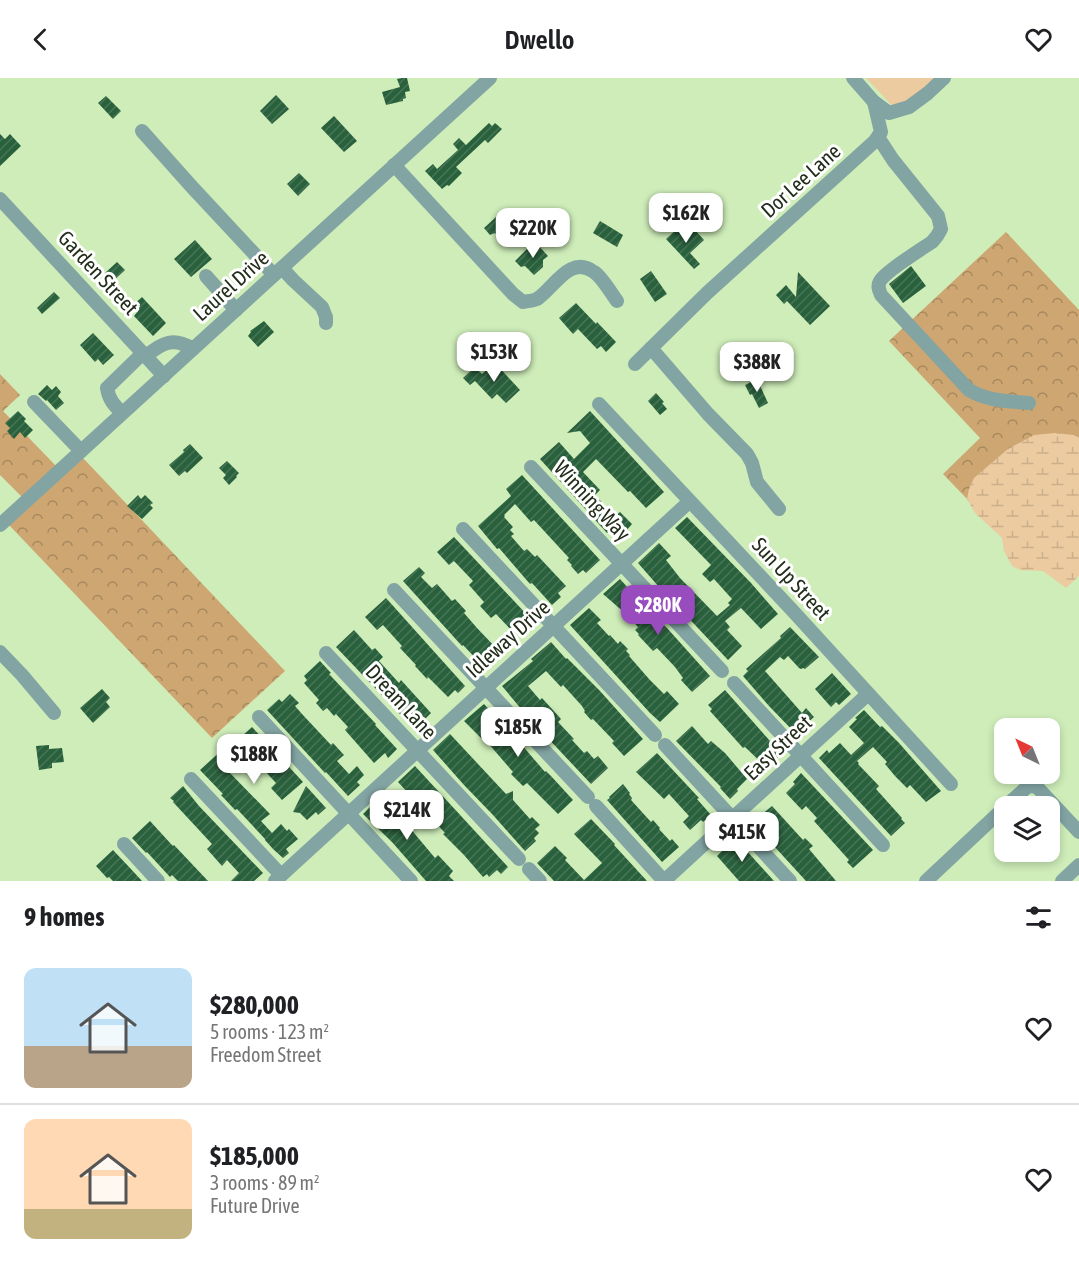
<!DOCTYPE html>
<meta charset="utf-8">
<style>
body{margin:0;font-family:"Asap Condensed",sans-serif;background:#f6f6f6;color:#202124;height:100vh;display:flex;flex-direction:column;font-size:22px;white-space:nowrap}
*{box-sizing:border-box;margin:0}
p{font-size:20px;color:#757577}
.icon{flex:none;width:33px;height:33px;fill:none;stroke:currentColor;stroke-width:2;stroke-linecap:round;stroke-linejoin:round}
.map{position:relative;height:803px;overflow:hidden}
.drawer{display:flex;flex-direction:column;background:#fff;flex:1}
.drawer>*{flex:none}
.needle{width:39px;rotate:317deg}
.buttons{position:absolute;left:994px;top:640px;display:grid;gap:12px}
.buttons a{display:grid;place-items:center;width:66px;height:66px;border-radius:12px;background:#fff;box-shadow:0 3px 9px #0003;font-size:30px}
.price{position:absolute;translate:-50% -51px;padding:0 14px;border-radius:12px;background:#fff;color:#222;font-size:20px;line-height:39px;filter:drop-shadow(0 2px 3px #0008)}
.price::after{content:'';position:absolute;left:50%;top:36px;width:18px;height:14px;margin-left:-9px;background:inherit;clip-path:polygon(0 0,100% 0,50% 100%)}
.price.selected{background:#984cbe;color:#fff}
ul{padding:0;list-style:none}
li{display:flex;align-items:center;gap:18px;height:150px;padding:0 24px}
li+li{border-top:2px solid #e0e0e0}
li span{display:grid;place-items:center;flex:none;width:168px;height:120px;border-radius:12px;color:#555}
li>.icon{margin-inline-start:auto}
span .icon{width:72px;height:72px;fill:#fffc;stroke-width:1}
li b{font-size:26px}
h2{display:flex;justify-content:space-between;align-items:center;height:72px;padding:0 24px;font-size:26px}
header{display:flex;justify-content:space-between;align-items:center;height:78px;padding:0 24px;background:#fff;font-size:27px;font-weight:600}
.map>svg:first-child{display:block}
.green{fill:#edcba1}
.forest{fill:url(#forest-crowns)}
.wetland{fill:url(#wetland-marsh)}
.building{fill:url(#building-hatch)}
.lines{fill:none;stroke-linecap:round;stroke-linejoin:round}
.minor{stroke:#82a4a3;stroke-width:14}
.labels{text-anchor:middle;stroke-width:6;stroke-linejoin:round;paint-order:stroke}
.street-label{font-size:21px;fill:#222d1a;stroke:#fff}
</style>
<header><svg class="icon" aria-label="back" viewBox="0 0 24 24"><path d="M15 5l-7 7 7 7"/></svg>Dwello<svg class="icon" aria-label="heart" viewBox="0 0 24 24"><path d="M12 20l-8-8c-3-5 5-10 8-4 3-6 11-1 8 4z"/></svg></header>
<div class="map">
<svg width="1079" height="803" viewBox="0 0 1079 803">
<defs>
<pattern id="forest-crowns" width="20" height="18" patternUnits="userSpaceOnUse" patternTransform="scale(1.5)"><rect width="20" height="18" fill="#cea672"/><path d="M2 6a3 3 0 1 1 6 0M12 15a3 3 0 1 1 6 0" fill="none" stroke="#a7885d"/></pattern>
<pattern id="wetland-marsh" width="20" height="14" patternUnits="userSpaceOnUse" patternTransform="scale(1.5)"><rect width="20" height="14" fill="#edcba1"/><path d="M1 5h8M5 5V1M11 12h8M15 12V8" fill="none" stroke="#cbaf8a"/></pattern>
<pattern id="building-hatch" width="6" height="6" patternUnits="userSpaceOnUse" patternTransform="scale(1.5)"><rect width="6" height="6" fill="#2a613d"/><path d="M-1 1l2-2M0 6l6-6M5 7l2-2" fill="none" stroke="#477456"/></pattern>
</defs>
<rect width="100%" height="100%" fill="#ceedb9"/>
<polygon class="green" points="866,0 946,0 902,38"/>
<g class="forest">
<polygon points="1006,154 1079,232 1079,360 1073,357 968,420 969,423 943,396 980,360 889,263"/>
<polygon points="0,296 20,317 3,333 56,388 22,419 0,397"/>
<polygon points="83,380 285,593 212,660 9,447"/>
</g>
<polygon class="wetland" points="1055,355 1073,357 1079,360 1079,498 1066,510 1043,493 1020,492 1012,488 1004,473 1002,460 975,435 967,421 969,411 974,400 1008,371 1034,357"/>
<g class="building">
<polygon points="402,0 407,0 410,13 405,14 406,20 403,21 403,23 386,27 382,14 400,9 397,1"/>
<polygon points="276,17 289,31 272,46 260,33"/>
<polygon points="106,18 121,33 113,41 98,25"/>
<polygon points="334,38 357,63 344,74 321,50"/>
<polygon points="489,45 492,48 495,45 502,51 488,65 485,62 456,89 462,95 449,108 447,107 442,111 425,93 433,86 437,91 458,72 453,66 459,60 466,67"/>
<polygon points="0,56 5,61 10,56 21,68 0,88"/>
<polygon points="299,95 310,106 298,118 287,106"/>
<polygon points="496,139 498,141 507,142 513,149 512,157 503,165 495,155 490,157 484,150"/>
<polygon points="600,143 623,157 617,169 593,155"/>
<polygon points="680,148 689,157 695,152 704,162 690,175 700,186 694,191 666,161"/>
<polygon points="195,162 212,181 191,199 174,181"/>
<polygon points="537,166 548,178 543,182 543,189 534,197 525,188 521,189 515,183 527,171 529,173"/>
<polygon points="117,184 125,192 111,205 104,196"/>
<polygon points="911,188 926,208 903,225 889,206"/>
<polygon points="651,193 667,216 655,224 640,201"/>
<polygon points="798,194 830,228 810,247 787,223 784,226 776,217 786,207 796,219"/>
<polygon points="54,214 60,220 42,236 37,230"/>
<polygon points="142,219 166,245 153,258 134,238 138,233 133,227"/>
<polygon points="576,225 596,246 597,244 616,264 606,274 601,268 597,271 578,251 573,256 559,240"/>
<polygon points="264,243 274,254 258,269 248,258 251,254 250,253"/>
<polygon points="93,255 114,277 103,287 98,281 95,284 80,267"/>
<polygon points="495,285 520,312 506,325 497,316 492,321 475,303 470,307 463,300 475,289 482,296"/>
<polygon points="757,301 768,325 759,330 752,316 750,317 745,307"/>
<polygon points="47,307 52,312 56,308 61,314 58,318 64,325 56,332 47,322 46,323 38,316"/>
<polygon points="656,315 664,324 662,325 667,331 660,337 648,323"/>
<polygon points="18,333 26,341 24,343 33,352 25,360 20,354 14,361 7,353 10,350 5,345"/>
<polygon points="590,333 664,414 646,430 630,413 628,414 596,381 583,394 600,412 595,417 615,438 620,434 632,446 626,453 629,456 619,465 609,454 607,455 540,381 559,364 574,381 590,365 580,353 567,355"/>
<polygon points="190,366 203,380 187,395 185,393 179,398 169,387 184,374 183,372"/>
<polygon points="227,383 239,395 236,398 237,399 229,407 223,400 226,397 219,390"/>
<polygon points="522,397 600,482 586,495 583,492 578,496 571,488 572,487 567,482 569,480 534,442 531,444 515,426 504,437 505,438 504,439 513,449 510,452 514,456 511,458 524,473 527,471 535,479 537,477 566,508 558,515 561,519 552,527 532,505 530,506 499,470 497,471 478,448 511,418 506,411"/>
<polygon points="138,417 141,421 145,417 153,425 150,427 153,430 142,441 127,428"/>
<polygon points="687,439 751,505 778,536 761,551 741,530 725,543 730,549 727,552 742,568 728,582 681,532 680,533 638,485 659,465 671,478 666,482 680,500 717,538 730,527 728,525 732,521 714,501 710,504 702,496 711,487 675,450"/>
<polygon points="454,459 529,539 513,554 496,536 491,540 480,528 484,524 469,507 473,503 454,483 449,487 437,474"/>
<polygon points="419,489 425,495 421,499 432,510 437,506 452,523 455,521 466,533 464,535 477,550 497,571 490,577 493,580 484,589 463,567 462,568 403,503"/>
<polygon points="620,501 647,531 644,534 656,546 659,543 667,550 710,598 692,614 681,602 683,600 675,589 657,570 653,573 638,557 639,556 635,552 638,549 626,536 603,516"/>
<polygon points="386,520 465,608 458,615 455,612 448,619 428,599 427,601 415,588 416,587 400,570 402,568 383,547 377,552 365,539"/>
<polygon points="589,530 601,542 597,545 609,558 610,557 618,566 620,563 628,571 626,573 630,577 629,578 649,601 664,616 667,613 679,626 660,644 650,635 570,547"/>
<polygon points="790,549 819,579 805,591 803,590 801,591 799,590 788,578 784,582 780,579 765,593 802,635 806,630 814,639 805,647 808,651 799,659 769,628 743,598 748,593 746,591 781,560 780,558"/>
<polygon points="354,552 372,572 375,570 383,579 379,583 399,605 401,602 431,635 423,643 426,646 417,654 336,569"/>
<polygon points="551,564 566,581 567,580 600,613 643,661 624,678 612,665 614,663 593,641 591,642 584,634 585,633 582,628 563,607 561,609 546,593 533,604 528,608 540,622 542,620 561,641 558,644 574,661 572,662 584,675 587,673 594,681 598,678 608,690 591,706 544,656 543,657 502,608 533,583 531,581"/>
<polygon points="320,583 331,595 329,596 376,646 375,647 397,671 388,680 385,675 374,685 345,652 348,649 336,636 334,638 327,630 323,633 316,625 319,622 304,605 307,602 304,598"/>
<polygon points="832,595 851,616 839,627 836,624 831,629 815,611"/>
<polygon points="102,611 110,620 106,624 110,629 93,645 80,630"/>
<polygon points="725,612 770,663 771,662 783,674 767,690 745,669 743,670 710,633 712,631 708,627"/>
<polygon points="290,616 299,625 295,628 302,636 331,667 333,665 344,677 337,683 349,696 357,688 364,697 357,704 360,707 348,718 326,694 325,695 267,632 279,621 282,624"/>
<polygon points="484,626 515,659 545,694 546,693 551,698 573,722 558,736 527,705 523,708 511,696 513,694 488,665 487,666 464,643"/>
<polygon points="864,632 880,649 882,648 899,665 941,713 926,724 910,707 907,710 895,698 885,686 887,684 873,669 857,683 859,685 858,686 879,708 876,711 902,740 901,741 905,745 891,758 819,680 827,672 829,675 840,665 851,677 864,665 849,649 857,641 855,640"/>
<polygon points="692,648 708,666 711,663 725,675 747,701 737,711 738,713 730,721 720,710 721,709 676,663"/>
<polygon points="252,649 303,704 282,722 271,710 276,705 263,691 261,690 260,688 250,677 246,681 245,679 229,694 270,736 261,743 272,755 281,746 287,753 289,751 298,761 286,771 289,775 283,780 273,771 265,762 265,761 237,731 235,732 221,717 223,716 200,692 223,671 227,675 244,659 243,657"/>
<polygon points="450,656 506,716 513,713 513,722 530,741 532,739 540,747 535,751 539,755 534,760 536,763 525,773 493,737 464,707 433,672"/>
<polygon points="49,667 49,671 62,670 64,684 52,685 52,690 39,692 36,668"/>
<polygon points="657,675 699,720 697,721 711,737 703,744 701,742 690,752 683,744 689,738 669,716 664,721 636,694"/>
<polygon points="415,688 508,789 501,796 497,792 489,799 487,796 483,799 464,777 443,756 445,755 398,704"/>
<polygon points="801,695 873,772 853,790 847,784 849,782 814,743 817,740 806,728 802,732 786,715 795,706 793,704"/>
<polygon points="623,706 630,715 629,716 632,720 631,722 651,744 653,742 660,750 659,751 670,763 672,761 679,769 662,784 607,722 610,720 609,719"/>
<polygon points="183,708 199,728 263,795 254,803 231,803 239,795 227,782 222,788 207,771 212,766 173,724 174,723 170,720"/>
<polygon points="306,708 326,730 318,737 316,734 307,742 300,735 293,734"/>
<polygon points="382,717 399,735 400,734 412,746 409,749 435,780 438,777 453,793 449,798 454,803 426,803 392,764 363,736"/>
<polygon points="772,728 803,762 805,760 813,768 809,771 836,803 806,803 751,743 759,735 761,737"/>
<polygon points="591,741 615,766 614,767 647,803 554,803 537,785 555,768 567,780 565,782 584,802 602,785 574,756"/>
<polygon points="150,743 171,766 173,768 174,767 208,803 178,803 172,797 170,799 147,774 146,775 132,760"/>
<polygon points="733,759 736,761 774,803 739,803 717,778 727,768 725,766"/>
<polygon points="113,772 130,790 142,803 113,803 109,799 107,800 96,788"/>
</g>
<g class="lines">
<g class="minor">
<polyline points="853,0 874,24 889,35 909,29 928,15 944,0"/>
<polyline points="142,53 192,109 274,197"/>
<path d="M878 59 893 82 938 138 941 151 937 158 932 164C920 172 886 193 880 203 877 208 879 212 881 217L969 312C987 323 1008 323 1029 325"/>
<path d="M394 87 513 216 523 224C527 223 533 223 537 221 554 210 570 176 594 194 602 199 611 215 617 223"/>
<polyline points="0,121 164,298"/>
<polyline points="282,190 293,202 322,229 326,239 326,245"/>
<polyline points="206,198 236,232"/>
<polyline points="651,270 708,336 747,376 752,385 757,404 779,431"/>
<path d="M146 278C163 264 174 259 193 271"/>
<polyline points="635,286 707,215 875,63 881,54 874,24"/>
<polyline points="34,324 81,373"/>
<polyline points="599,326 792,532 951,706"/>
<path d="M122 335C114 327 109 322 107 310L143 275"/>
<polyline points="531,389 722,593"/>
<polyline points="0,447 490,0"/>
<polyline points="463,451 655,657"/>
<polyline points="394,512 588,719"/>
<polyline points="0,574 22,597 54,635"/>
<polyline points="326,575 519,781"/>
<polyline points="734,605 883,767"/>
<polyline points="259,639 411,803"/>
<polyline points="665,667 790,803"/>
<polyline points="191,701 281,797"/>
<polyline points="596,728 664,803 868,616"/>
<polyline points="1005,729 1027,709 1031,708 1037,709 1079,754"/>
<polyline points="124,766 158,803"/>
<polyline points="529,791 540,803"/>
<polyline points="275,803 689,424"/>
<polyline points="926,803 1005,729"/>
<polyline points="1062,803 1079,787"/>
</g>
</g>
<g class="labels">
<g class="street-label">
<text transform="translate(801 103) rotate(-42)" y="7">Dor Lee Lane</text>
<text transform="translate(98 195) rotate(47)" y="7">Garden Street</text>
<text transform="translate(231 208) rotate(-42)" y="7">Laurel Drive</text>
<text transform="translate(592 423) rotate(47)" y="7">Winning Way</text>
<text transform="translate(791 501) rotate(47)" y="7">Sun Up Street</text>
<text transform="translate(508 561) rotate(-42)" y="7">Idleway Drive</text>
<text transform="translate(401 624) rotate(47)" y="7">Dream Lane</text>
<text transform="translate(778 670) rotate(-43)" y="7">Easy Street</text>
</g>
</g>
</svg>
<div class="buttons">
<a><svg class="needle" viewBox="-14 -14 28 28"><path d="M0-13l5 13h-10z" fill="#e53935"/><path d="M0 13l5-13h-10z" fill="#757577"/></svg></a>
<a><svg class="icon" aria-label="layers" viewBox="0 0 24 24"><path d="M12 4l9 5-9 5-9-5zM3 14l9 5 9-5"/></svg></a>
</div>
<b class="price" style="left:686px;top:166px">$162K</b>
<b class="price" style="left:533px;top:181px">$220K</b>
<b class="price" style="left:494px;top:305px">$153K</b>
<b class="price" style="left:757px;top:315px">$388K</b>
<b class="price selected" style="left:658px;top:558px">$280K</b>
<b class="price" style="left:518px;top:680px">$185K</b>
<b class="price" style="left:254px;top:707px">$188K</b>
<b class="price" style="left:407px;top:763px">$214K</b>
<b class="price" style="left:742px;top:785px">$415K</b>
</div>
<section class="drawer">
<h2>9 homes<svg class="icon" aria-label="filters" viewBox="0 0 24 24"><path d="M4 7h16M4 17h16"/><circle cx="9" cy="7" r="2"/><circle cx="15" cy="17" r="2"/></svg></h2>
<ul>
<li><span style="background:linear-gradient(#bfe0f5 65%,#b9a48a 0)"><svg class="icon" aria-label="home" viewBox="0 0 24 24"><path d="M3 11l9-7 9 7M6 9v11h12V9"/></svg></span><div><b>$280,000</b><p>5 rooms · 123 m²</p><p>Freedom Street</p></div><svg class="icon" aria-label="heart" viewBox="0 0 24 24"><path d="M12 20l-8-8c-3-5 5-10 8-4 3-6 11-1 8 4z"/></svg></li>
<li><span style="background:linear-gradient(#ffd9b3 75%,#c2b280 0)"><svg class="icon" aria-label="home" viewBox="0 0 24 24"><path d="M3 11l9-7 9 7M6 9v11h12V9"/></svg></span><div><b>$185,000</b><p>3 rooms · 89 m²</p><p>Future Drive</p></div><svg class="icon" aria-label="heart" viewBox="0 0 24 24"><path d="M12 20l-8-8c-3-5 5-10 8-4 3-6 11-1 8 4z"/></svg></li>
</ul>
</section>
